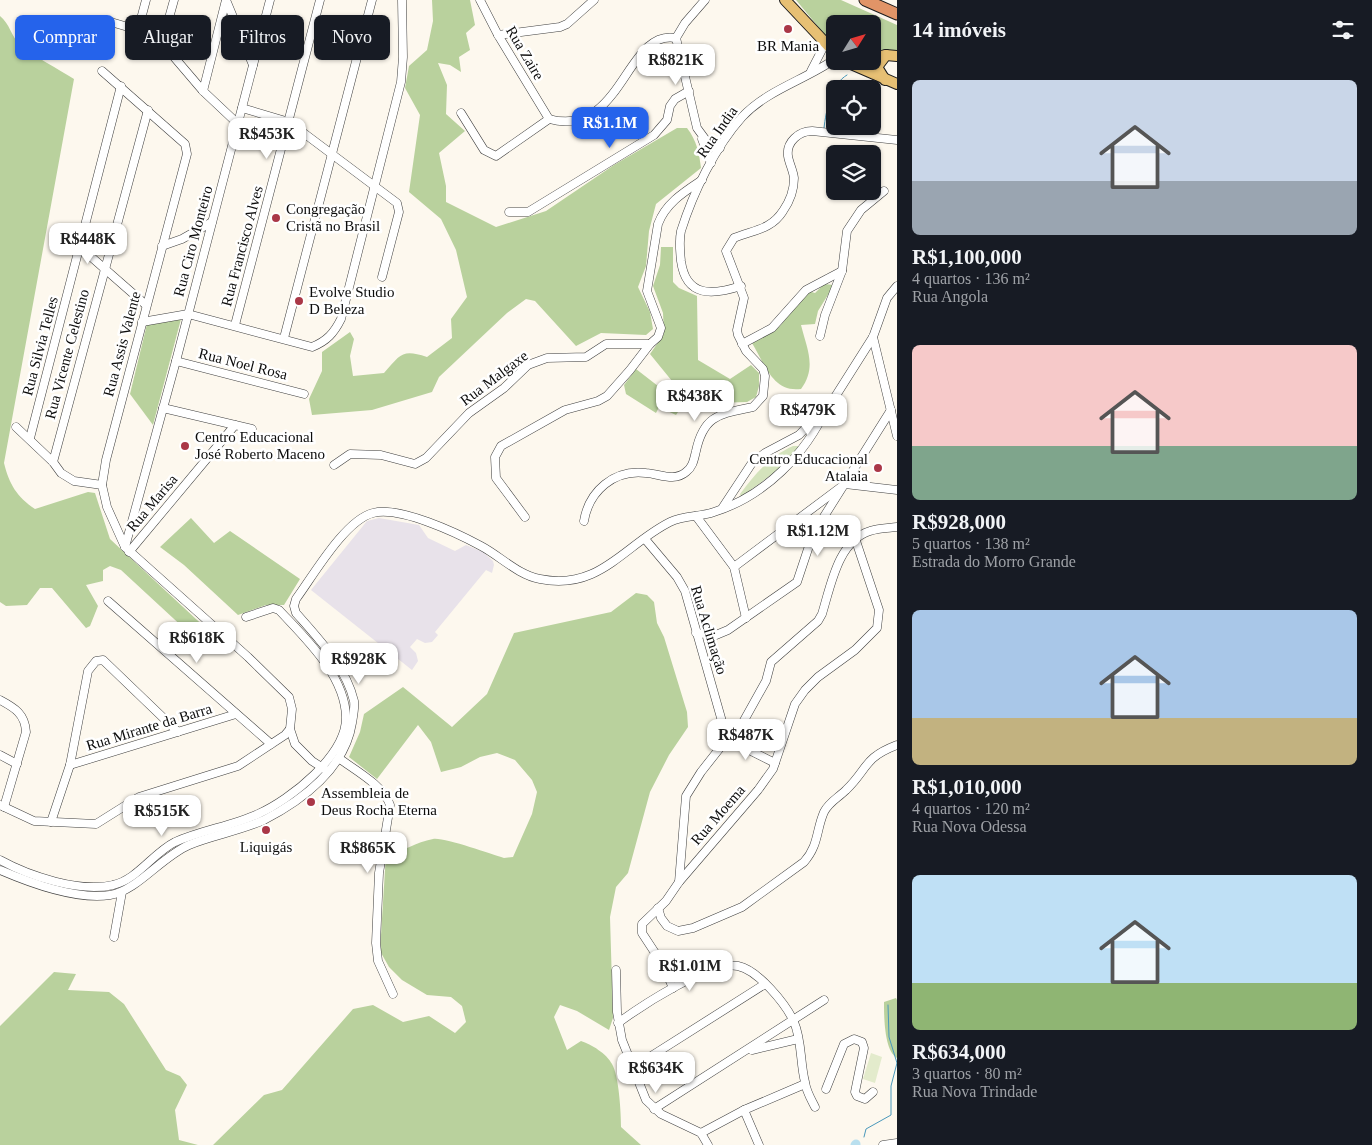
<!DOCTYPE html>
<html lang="pt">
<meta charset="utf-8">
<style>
body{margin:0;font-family:"Times New Roman",serif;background:#20242c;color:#f1f3f6;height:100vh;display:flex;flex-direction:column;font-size:19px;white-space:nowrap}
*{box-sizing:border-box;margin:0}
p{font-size:16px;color:#9ea1a6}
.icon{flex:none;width:28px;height:28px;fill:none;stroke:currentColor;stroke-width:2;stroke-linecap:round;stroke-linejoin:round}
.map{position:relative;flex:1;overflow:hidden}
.details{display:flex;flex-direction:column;background:#171b24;width:475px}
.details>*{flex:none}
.hud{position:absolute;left:15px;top:15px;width:475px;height:45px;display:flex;gap:10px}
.needle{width:32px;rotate:53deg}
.controls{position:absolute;left:826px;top:15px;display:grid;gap:10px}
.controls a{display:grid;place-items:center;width:55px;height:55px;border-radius:8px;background:#171b24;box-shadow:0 1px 4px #0004;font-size:25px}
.price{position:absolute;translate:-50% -42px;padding:0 11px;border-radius:10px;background:#fff;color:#222;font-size:16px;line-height:32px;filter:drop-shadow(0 1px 2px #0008)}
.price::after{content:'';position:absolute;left:50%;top:30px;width:15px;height:11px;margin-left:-8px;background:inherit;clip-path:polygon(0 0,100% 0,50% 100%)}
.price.current{background:#2563eb;color:#fff}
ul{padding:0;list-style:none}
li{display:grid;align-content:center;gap:10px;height:265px;padding:0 15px}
li span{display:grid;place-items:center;height:155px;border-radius:8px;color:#555}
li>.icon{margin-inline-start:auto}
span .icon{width:90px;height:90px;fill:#fffc;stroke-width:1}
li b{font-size:21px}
h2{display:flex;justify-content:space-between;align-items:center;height:60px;padding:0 15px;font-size:21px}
.tag{padding:0 18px;border-radius:8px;background:#171b24;box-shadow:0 1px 4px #0004;font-size:18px;line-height:45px}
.tag.current{background:#2563eb;color:#fff}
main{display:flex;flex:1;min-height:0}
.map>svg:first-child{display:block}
.industrial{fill:#e8e2ea}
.green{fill:#d4e3bc}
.forest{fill:#b9d19d}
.pitch{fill:#e3ebcc}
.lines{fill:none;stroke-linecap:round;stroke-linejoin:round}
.stream{stroke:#4998bb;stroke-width:1}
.river{stroke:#b9dfee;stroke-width:9}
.minor-casing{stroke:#3f3f3f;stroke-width:9}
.major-casing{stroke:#1d1d1d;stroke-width:12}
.highway-casing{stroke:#1d1d1d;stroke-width:13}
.minor{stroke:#fff;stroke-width:8}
.major{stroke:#e7c074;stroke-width:10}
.highway{stroke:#e19467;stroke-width:11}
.poi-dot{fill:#aa3747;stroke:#fff;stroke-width:2}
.labels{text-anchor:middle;stroke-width:5;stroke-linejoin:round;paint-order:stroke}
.poi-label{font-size:15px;fill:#0c0c0c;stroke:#fff;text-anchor:start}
.street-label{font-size:15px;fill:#0c0c0c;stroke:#fff}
</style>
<main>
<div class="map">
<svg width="897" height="1145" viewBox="0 0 897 1145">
<rect width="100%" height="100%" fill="#fdf8ee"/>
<polygon class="industrial" points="379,518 419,525 428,538 455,551 466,545 483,552 493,561 494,565 492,573 486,570 435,632 438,635 432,642 425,643 417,639 410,647 416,653 418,661 412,670 311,590 367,521"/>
<path class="green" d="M793 446H798L799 449 786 464 741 497 740 494C755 474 770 456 793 446Z"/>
<g class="forest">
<path d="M432 0H470L475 25 466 33 470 50 459 57 461 72 450 65 438 63 447 85 446 114 465 131 439 153 446 186V202L496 227 546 211 614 165 677 128H687C697 141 699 153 701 168L656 204 649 231 646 266 638 287 650 312 653 329 646 335 601 333 576 346 535 301 526 299 507 313 439 377 432 392 372 410 312 415 309 399 322 371V352L350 332 354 339 350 356 353 376 384 373C401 354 402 349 427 357L452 338 451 319 467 297 456 250 441 219 409 192 420 115 405 88 409 66 427 50 433 21Z"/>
<polygon points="796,0 841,0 897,25 897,50 873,53 872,24 835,24 835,47"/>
<path d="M0 16C10 24 11 36 20 45 36 58 57 68 74 79L4 463C9 484 17 497 35 509L88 492 95 493 110 539 211 633 200 643 121 570 110 566 103 570V581L86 585 98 606 90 626 86 628 52 588H40L27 605 6 606 0 602Z"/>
<polygon points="661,247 673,247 673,282 679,288 697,296 698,360 730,379 751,365 759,373 759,386 756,397 747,402 716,403 692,380 672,381 650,354 664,334 663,313 653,286 660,265"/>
<path d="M824 284 834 285 818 311 815 324 801 325C807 349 817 367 801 389 772 393 764 362 752 343L780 326 808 291 815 293Z"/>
<polygon points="181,319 153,425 130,394 147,324"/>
<polygon points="636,369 667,393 668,398 680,409 676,415 659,407 656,413 626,394 624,385"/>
<polygon points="191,518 214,543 230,531 300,579 284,605 266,605 238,615 184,565 160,547"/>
<path d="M636 593 647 595 654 602 657 623 664 637 687 712 688 727 669 755 650 792 628 873 616 887 610 917 613 1018 609 1030 577 1011 560 1005 554 1017 567 1050 581 1041C591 1044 607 1054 612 1064 619 1076 621 1113 621 1127L641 1145H213L264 1095 282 1090 353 1009 373 1005 403 1022 429 1016 455 1033 466 1022 462 1006 451 997 427 995 402 980 389 967 380 951 386 854C403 852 416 842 433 839 444 837 490 854 504 858L513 857 532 814 537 792 532 780 515 760 497 753 480 757 461 767 441 772 431 742 418 725 377 779 349 757 360 732 364 714 403 687 452 727 487 694 514 633 611 612Z"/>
<polygon points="54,972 76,974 68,990 109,992 124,1004 166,1070 180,1076 187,1085 175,1110 179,1140 198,1145 0,1145 0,1026"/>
<path d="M896 998 897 1000V1058C884 1051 884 1016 884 1002Z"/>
</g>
<polygon class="pitch" points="871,1053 882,1057 875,1083 863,1079"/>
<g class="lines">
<g class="stream">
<path d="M824 128C826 111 831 84 847 75"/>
<polyline points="864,1137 866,1129 891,1115 891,1086 897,1063 889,1037 888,1005"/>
</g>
<polyline class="river" points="855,1145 856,1144"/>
<defs>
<g id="minor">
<polyline points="226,0 253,65"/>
<polyline points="480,0 498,35 549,119"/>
<polyline points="111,22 138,30 162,43 203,91 237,123"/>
<polyline points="138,30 146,0"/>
<polyline points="498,35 560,27 567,24 594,0"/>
<polyline points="676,38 697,128 708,143 720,148"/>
<polyline points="676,38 685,23 705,0"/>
<polyline points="162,43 174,0"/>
<polyline points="102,71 185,144 187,154 106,460 102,485"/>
<polyline points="811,71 825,44"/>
<polyline points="203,91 226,0"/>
<polyline points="242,108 289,122 397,203 399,212 382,277"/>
<path d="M461 113 484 150 496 156 549 119C622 139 626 28 676 38"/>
<polyline points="702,139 711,163"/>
<polyline points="509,212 528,212 654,135 667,120 670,106 675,99 689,91"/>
<polyline points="162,246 182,239 212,222"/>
<polyline points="81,248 146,305"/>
<path d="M741 286C713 295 686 298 681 261 680 252 679 240 681 231 693 193 715 147 742 117 767 90 805 80 835 59"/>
<path d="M142 322 188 314 312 347C327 341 334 333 341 319L401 82 403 57 402 0"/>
<polyline points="235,325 320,0"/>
<polyline points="820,336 825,315 842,271 847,231 861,210 884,191"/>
<polyline points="873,337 897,436"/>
<polyline points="284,338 372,0"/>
<polyline points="742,344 772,328 806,290 842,271"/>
<polyline points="176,361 304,394"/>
<polyline points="163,408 252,429"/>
<polyline points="16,427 53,462 61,473 74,481 102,485 107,507 125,547 248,657 289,697 292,709 290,729 295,744 312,761 326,770"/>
<polyline points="30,438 121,86"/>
<polyline points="53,462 148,110"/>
<path d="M334 465 350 454 381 455 415 464 426 458 469 413 504 388 528 365 547 358 586 357 606 344H650L658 337 661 328 647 291 658 224C666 203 684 192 702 180"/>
<polyline points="723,507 752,463 765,453 799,435 835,397 873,337 887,298 897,286"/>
<polyline points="696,516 734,567 746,618"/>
<polyline points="525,517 496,478 495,457 501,446 565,410 598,401 607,396 630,370 650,344"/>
<path d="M584 521C589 491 614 469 646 473 660 474 674 482 686 472 693 467 694 459 696 451 704 414 721 414 753 407L763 396 765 376 763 369 746 351 738 335 737 330 744 298 726 251 734 238C753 230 771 230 783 211 790 201 794 190 794 178 793 170 789 163 788 156 786 142 799 131 812 131L897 140"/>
<polyline points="645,539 677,577 685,591 727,739"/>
<polyline points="125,547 176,361 270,0"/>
<polyline points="129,552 235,425"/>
<polyline points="734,567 845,484 897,490"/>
<polyline points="108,601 271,744"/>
<polyline points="696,633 716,635 728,630 797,582 813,534 891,410"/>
<path d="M0 700C15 708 25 714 26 732L4 807"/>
<polyline points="729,740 775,763"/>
<path d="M732 742 766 681 771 662 818 621 822 614C831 585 838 541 870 531 878 528 889 528 897 527"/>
<polyline points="0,755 17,764"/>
<path d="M340 759C355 770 384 786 390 805L379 873 376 943 378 961 393 994"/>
<polyline points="70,765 236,714"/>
<polyline points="0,805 34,821 96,824 139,797 238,766 285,735 290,729"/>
<polyline points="51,822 70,765 88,671 96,661 103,660 178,732"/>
<path d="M0 860C29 876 80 893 113 885 137 880 153 853 175 842 202 830 232 826 258 814 290 800 347 755 346 717 345 675 305 638 279 610L273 608 246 617"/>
<path d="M0 870C30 883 77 900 110 895 137 891 161 857 189 845 213 835 240 831 264 820 303 800 345 768 352 723 353 717 355 707 354 701 346 667 318 638 296 613L294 606 296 599C313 576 345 520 373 513 400 506 457 533 481 546 500 556 518 575 540 579 600 591 624 545 670 522 684 515 700 517 714 512 765 496 806 454 827 407"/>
<polyline points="679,882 686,796 701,772 727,739"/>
<path d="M658 908 661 918 667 926 678 931 693 928 742 907 804 862C819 845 816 830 824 812 829 802 838 798 846 790 868 769 863 758 897 745"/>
<polyline points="114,937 122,892"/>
<polyline points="616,970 617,1012 622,1040 646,1100 661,1114 701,1133 708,1145"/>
<polyline points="673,988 663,965 642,933 642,924 666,901 679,882 758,790 773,769 795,704 805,690 818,677 855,650 877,628 879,610 855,538"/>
<path d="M618 1023C641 1006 711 960 738 966 758 970 786 1004 794 1022 802 1040 800 1063 805 1082 806 1091 811 1099 815 1107"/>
<polyline points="752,1050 798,1039"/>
<polyline points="634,1067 765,984"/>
<polyline points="826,1089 844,1044 854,1039 862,1042 864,1048 855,1092 857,1096 865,1099 873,1092"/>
<polyline points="654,1109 824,1000"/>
<polyline points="744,1110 759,1145"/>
<polyline points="701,1133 744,1110 805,1084"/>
<polyline points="883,1145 897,1143"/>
</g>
<g id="major">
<polyline points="785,0 835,53"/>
<polyline points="872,58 886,55 897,56"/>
<polyline points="844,61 897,84"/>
<polyline points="885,80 877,67 886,55"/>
</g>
<polyline id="highway" points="865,0 897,14"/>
</defs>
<use href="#minor" class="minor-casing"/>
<use href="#major" class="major-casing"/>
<use href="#highway" class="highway-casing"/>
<use href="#minor" class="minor"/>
<use href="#major" class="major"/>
<use href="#highway" class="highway"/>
</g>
<g class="poi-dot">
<circle cx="788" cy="29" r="5"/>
<circle cx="276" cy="218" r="5"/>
<circle cx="299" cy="301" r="5"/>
<circle cx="185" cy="446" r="5"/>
<circle cx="878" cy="468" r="5"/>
<circle cx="311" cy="802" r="5"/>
<circle cx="266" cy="830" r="5"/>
</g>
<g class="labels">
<g class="poi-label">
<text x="788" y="51" text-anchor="middle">BR Mania</text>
<text x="286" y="214">Congregação<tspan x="286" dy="17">Cristã no Brasil</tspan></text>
<text x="309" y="297">Evolve Studio<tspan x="309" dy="17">D Beleza</tspan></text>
<text x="195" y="442">Centro Educacional<tspan x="195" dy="17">José Roberto Maceno</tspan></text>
<text x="868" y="464" text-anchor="end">Centro Educacional<tspan x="868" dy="17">Atalaia</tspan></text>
<text x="321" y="798">Assembleia de<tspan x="321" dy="17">Deus Rocha Eterna</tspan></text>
<text x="266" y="852" text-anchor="middle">Liquigás</text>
</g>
<g class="street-label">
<text transform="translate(525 53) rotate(59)" y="5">Rua Zaire</text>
<text transform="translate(717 132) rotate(-55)" y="5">Rua India</text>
<text transform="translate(193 241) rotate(-75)" y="5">Rua Ciro Monteiro</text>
<text transform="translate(242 246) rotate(-75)" y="5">Rua Francisco Alves</text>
<text transform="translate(122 344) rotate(-75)" y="5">Rua Assis Valente</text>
<text transform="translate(40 346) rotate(-75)" y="5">Rua Silvia Telles</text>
<text transform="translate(67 354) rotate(-75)" y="5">Rua Vicente Celestino</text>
<text transform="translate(243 364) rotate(14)" y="5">Rua Noel Rosa</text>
<text transform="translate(494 378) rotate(-37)" y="5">Rua Malgaxe</text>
<text transform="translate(152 503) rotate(-50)" y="5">Rua Marisa</text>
<text transform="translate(709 630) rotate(73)" y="5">Rua Aclimação</text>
<text transform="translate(149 727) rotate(-17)" y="5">Rua Mirante da Barra</text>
<text transform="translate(718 815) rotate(-49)" y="5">Rua Moema</text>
</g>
</g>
</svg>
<div class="controls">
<a><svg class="needle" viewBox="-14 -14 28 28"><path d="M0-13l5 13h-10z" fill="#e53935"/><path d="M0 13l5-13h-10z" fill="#9ea1a6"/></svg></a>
<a><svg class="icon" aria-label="locate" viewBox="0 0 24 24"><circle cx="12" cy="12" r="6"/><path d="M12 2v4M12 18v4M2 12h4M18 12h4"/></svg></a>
<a><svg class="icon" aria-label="layers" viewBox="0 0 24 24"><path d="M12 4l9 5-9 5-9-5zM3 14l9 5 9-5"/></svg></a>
</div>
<b class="price" style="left:676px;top:86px">R$821K</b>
<b class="price current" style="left:610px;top:149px">R$1.1M</b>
<b class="price" style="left:267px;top:160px">R$453K</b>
<b class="price" style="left:88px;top:265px">R$448K</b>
<b class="price" style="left:695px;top:422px">R$438K</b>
<b class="price" style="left:808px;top:436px">R$479K</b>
<b class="price" style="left:818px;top:557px">R$1.12M</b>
<b class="price" style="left:197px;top:664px">R$618K</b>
<b class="price" style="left:359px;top:685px">R$928K</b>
<b class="price" style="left:746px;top:761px">R$487K</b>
<b class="price" style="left:162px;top:837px">R$515K</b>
<b class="price" style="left:368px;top:874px">R$865K</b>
<b class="price" style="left:690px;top:992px">R$1.01M</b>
<b class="price" style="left:656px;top:1094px">R$634K</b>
<div class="hud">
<a class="tag current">Comprar</a>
<a class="tag">Alugar</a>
<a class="tag">Filtros</a>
<a class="tag">Novo</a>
</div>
</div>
<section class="details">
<h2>14 imóveis<svg class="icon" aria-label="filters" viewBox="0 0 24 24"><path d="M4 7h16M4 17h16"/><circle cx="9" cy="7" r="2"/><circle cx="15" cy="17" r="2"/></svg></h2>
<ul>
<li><span style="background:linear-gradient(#c9d6e8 65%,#9aa5b1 0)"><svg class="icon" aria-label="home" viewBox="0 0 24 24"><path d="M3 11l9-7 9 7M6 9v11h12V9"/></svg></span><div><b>R$1,100,000</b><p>4 quartos · 136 m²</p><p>Rua Angola</p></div></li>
<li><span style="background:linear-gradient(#f6c9c9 65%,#7fa58c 0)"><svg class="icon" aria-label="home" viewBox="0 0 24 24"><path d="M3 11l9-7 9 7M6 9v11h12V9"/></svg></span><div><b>R$928,000</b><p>5 quartos · 138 m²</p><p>Estrada do Morro Grande</p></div></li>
<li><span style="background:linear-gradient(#a9c7e8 70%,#c2b280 0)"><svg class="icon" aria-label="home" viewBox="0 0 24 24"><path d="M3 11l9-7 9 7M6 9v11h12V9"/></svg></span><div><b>R$1,010,000</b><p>4 quartos · 120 m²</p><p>Rua Nova Odessa</p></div></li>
<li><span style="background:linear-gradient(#bfe0f5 70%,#8fb573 0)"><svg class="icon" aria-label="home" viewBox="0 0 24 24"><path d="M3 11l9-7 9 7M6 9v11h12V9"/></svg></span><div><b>R$634,000</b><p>3 quartos · 80 m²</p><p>Rua Nova Trindade</p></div></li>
</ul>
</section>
</main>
